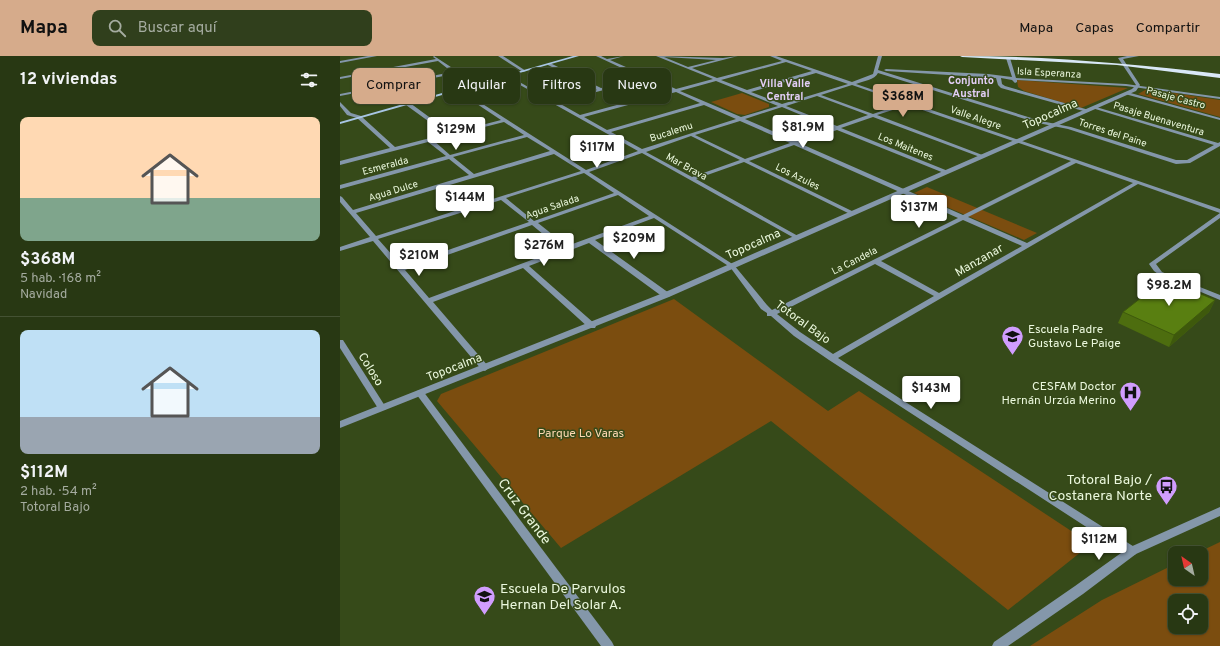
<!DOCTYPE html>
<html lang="es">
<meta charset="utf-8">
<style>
body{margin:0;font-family:Overpass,sans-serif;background:#303f1c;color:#f1f3f6;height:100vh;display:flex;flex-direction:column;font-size:15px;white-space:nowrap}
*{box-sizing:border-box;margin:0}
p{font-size:13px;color:#a5aca0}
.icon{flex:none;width:22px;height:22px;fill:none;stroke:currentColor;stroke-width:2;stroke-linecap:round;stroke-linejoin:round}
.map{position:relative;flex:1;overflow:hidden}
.details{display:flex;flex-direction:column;background:#283813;width:340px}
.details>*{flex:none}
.top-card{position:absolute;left:12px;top:12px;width:380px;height:36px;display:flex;gap:8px}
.needle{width:26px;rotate:326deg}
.fabs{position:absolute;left:828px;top:490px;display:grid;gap:8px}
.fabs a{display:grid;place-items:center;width:40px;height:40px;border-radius:8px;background:#283813;box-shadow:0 1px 3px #0004,0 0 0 1px #445233;font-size:20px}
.price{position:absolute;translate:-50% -34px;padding:0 9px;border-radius:4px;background:#fff;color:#222;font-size:13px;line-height:26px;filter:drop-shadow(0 1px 2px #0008)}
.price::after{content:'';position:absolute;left:50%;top:24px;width:12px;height:9px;margin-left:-6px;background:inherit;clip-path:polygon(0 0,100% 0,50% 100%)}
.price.selected{background:#d6ab8b;color:#111}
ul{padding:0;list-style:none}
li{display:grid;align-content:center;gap:8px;height:212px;padding:0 20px}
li+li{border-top:1px solid #445233}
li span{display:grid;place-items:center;height:124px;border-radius:8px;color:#555}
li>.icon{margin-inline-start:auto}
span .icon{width:72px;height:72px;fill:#fffc;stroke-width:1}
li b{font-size:17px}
h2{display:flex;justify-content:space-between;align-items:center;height:48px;padding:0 20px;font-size:17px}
.tag{padding:0 14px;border-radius:8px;background:#283813;box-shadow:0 1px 3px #0004,0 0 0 1px #445233;font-size:14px;line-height:36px}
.tag.selected{background:#d6ab8b;color:#111}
header{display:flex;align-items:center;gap:24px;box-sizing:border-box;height:56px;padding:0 20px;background:#d6ab8b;color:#111}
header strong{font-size:19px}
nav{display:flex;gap:22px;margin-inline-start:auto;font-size:14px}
.search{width:280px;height:36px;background:#303f1c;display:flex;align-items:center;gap:10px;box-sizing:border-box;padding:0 14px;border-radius:8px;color:#a5aca0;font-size:15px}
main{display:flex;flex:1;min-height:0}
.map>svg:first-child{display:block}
.green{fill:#7b4d0f;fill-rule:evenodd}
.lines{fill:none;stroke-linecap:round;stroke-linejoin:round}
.minor{fill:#8497aa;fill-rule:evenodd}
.tertiary{fill:#8497aa;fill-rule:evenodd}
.secondary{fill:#a8c6e4;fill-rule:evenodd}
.primary{fill:#d9e8f7;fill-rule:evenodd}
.wall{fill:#4d6d0f}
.shaded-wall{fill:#3e590c}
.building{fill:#597f11;stroke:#3e590c}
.labels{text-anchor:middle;stroke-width:3;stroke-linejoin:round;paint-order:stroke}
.far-street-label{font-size:10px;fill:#ebf8dd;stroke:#364a19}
.far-neighbourhood-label{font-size:11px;font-weight:bold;fill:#e3cef7;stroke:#364a19}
.street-label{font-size:12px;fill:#ebf8dd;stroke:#364a19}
.poi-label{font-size:12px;fill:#ebf8dd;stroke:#364a19;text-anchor:start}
.park-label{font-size:12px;fill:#fed8b1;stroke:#364a19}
.near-poi-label{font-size:14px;fill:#ebf8dd;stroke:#364a19;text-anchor:end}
.near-street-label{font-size:14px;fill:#ebf8dd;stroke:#364a19}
</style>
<header>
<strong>Mapa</strong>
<div class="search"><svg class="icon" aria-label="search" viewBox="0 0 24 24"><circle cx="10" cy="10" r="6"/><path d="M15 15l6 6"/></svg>Buscar aquí</div>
<nav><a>Mapa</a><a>Capas</a><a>Compartir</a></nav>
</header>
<main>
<section class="details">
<h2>12 viviendas<svg class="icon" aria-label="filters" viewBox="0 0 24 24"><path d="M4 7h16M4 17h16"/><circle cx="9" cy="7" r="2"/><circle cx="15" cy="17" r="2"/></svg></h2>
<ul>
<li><span style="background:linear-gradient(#ffd9b3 65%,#7fa58c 0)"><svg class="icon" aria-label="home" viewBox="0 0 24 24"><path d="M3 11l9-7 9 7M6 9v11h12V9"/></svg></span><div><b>$368M</b><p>5 hab. · 168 m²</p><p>Navidad</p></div></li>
<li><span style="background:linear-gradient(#bfe0f5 70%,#9aa5b1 0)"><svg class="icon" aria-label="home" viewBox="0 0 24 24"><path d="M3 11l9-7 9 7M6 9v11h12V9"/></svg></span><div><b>$112M</b><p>2 hab. · 54 m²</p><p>Totoral Bajo</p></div></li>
</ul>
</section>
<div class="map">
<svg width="880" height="590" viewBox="0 0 880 590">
<rect width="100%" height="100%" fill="#364a19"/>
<g class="green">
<polygon points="677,24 788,32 741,52 684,35 678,31"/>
<polygon points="807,33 880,44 880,61 798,38"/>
<polygon points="402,37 429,48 429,51 405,59 397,58 371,46"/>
<polygon points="587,131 697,177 684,184 574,137"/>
<polygon points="334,243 488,355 519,335 751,488 668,554 431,365 221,492 97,345 101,338"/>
<path d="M880 486V590H690L762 544 835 508V523H861V497H857ZM835 545H861V571H835Z"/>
</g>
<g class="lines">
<g class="minor">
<polygon points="28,0 37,0 0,7 0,5"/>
<polygon points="94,0 117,15 129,25 129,27 127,27 114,18 0,40 0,38 112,16 98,5 0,23 0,21 96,3 93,1"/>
<polygon points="158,0 163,0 186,15 183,16"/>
<path d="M256 0H261L267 3 284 0 270 4 336 33 373 23 316 0 383 2 398 0 352 12 377 22 442 5 430 0H436L512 26 533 18 538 0H542L538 14 701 65 731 71 836 104H847L874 89 752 52 756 51 878 87 880 86V90L850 107 836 108 728 73 698 67 538 17C535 24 523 25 516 28L880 153V157L798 128 498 302 567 347 796 492 797 495 796 498 792 500 788 498 489 304 454 280 431 260H427V257L421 253 390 211 314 162 255 184 329 237 330 239 329 241H323L249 187 189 210 255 268 256 270 255 272H249L183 212 93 246 148 310 149 312 145 315 142 314 33 185 0 195V191L30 181 0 146V140L2 141 13 154 129 119 109 103 0 133V129L106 100 88 86 0 109V105L50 92 17 62 7 59 0 50V46L11 57 21 60 55 91 106 78 66 49V47H70L111 77 161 64 110 30 113 29 246 114 298 95 164 20 167 19 213 45 257 34 208 9V7H210L261 32 303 22ZM324 1 376 4 348 11ZM446 6 472 15 407 34 381 24ZM476 17 508 28 442 48 411 36ZM307 23 332 34 240 59 217 46ZM376 25 438 50 401 61 340 35ZM512 29 564 47 533 58 481 39ZM336 36 360 47 267 74 244 61ZM477 40 528 59 497 70 446 50ZM364 49 396 63 302 93 271 76ZM568 49 731 105 623 159 459 87 497 74 604 117H608V115L501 72 533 61 640 101 645 100 537 59ZM442 51 492 72 455 85 405 63ZM400 65 450 87 405 103 355 79ZM164 66 184 79 110 99 93 84ZM351 80 400 104 352 121 306 96ZM187 81 210 95 134 118 113 101ZM454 89 618 162 432 254 427 249 394 209 249 116 302 97 456 183 458 182V180L356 123 404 106 510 158H514V156L409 105ZM214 98 241 115 36 180 16 157ZM736 107 793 127 687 187 628 161ZM244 117 274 137 194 165 166 142ZM278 139 309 160 227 190 198 167ZM161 144 189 166 62 210 38 183ZM623 164 682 190 599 237 541 205ZM192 169 221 193 89 242 65 214ZM535 208 594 240 493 298 460 276 437 258Z"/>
<polygon points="668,1 670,2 676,22 786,28 880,41 880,43 786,30 677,24 677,26 675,27 672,24 661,22 662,28 665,30 749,54 749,55 747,56 661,32 658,29 656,22 546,15 544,14 546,13 648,18 672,21 666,2"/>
<polygon points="787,36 880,62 880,64 785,38 785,37"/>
<polygon points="880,157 880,162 816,208 822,216 880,239 880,244 818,218 814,215 809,208 810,207"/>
<polygon points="0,284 3,284 45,350 46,352 45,354 39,354 0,292"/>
<polygon points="80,334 83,335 272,586 274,590 261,590 77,339 76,337 77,335"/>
</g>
<g class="tertiary">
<polygon points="787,0 799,0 783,3 800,29 796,35 329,241 0,372 0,365 323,237 792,33 796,29 778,2"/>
<polygon points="880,451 880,460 796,498 743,538 668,590 652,590 654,586 735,530 788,492"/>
</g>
<polygon class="secondary" points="233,0 239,0 0,68 0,66"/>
<path class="primary" d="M620 0C707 0 793 8 880 18V22L777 9 622 1Z"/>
</g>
<polygon class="wall" points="875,244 869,256 829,291 778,267 783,256"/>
<polygon class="shaded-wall" points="875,244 869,256 829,291 834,279"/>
<polygon class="building" points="825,223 875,244 834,279 783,256"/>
<defs>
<symbol id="school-pin" viewBox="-11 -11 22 30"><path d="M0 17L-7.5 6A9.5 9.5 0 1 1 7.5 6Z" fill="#d19dfe" stroke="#364a19"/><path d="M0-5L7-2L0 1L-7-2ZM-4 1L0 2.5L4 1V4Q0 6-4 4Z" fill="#111"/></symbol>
<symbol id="hospital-pin" viewBox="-11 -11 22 30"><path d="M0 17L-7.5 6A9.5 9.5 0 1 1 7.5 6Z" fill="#d19dfe" stroke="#364a19"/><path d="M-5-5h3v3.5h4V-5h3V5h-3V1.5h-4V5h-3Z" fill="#111"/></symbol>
<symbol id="bus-pin" viewBox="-11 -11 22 30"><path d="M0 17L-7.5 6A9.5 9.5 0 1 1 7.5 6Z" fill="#d19dfe" stroke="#364a19"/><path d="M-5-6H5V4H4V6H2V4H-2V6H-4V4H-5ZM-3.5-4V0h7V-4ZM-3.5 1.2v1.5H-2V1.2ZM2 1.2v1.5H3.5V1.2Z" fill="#111"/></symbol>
</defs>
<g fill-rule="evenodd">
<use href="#school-pin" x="660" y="268" width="25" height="34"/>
<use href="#hospital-pin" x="778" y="324" width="25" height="34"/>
<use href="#bus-pin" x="814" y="418" width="25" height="34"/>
<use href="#school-pin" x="132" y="528" width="25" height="34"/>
</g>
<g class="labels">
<g class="far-street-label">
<text transform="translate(709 16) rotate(3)" y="4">Isla Esperanza</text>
<text transform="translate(836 41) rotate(15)" y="4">Pasaje Castro</text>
<text transform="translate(636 61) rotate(19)" y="4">Valle Alegre</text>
<text transform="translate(819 62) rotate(17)" y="4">Pasaje Buenaventura</text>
<text transform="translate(331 75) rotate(-18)" y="4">Bucalemu</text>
<text transform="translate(773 76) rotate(18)" y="4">Torres del Paine</text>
<text transform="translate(566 90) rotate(22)" y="4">Los Maitenes</text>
<text transform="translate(45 109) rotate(-15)" y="4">Esmeralda</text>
<text transform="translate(347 110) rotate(29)" y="4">Mar Brava</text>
<text transform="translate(458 120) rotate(26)" y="4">Los Azules</text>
<text transform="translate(53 134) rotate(-17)" y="4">Agua Dulce</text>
<text transform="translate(212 150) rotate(-19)" y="4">Agua Salada</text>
<text transform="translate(514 204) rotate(-27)" y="4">La Candela</text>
</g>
<g class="far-neighbourhood-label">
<text x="631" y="28">Conjunto<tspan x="631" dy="13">Austral</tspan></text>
<text x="445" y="31">Villa Valle<tspan x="445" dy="13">Central</tspan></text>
</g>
<g class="street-label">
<text transform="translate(710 58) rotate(-24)" y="4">Topocalma</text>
<text transform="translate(413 188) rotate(-24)" y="4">Topocalma</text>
<text transform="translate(639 204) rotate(-30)" y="4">Manzanar</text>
<text transform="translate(463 266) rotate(36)" y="4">Totoral Bajo</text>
<text transform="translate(114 311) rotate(-21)" y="4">Topocalma</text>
<text transform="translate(31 313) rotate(58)" y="4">Coloso</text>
</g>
<g class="poi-label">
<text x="688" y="277">Escuela Padre<tspan x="688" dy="14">Gustavo Le Paige</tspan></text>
<text x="776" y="334" text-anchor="end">CESFAM Doctor<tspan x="776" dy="14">Hernán Urzúa Merino</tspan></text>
</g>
<g class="park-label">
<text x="241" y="381">Parque Lo Varas</text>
</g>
<g class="near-poi-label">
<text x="812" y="428">Totoral Bajo /<tspan x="812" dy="16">Costanera Norte</tspan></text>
<text x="160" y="537" text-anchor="start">Escuela De Parvulos<tspan x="160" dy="16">Hernan Del Solar A.</tspan></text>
</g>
<g class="near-street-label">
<text transform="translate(185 455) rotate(53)" y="5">Cruz Grande</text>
</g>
</g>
</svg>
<div class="fabs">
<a><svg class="needle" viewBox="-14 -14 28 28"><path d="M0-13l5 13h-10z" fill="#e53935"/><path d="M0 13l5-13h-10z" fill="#a5aca0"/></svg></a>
<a><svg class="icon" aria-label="locate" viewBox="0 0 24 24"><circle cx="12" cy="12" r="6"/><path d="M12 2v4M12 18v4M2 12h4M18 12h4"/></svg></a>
</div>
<b class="price selected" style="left:563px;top:62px">$368M</b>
<b class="price" style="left:463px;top:93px">$81.9M</b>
<b class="price" style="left:116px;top:95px">$129M</b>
<b class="price" style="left:257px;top:113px">$117M</b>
<b class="price" style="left:125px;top:163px">$144M</b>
<b class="price" style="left:579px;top:173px">$137M</b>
<b class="price" style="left:294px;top:204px">$209M</b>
<b class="price" style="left:204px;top:211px">$276M</b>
<b class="price" style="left:79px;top:221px">$210M</b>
<b class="price" style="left:829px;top:251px">$98.2M</b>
<b class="price" style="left:591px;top:354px">$143M</b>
<b class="price" style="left:759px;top:505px">$112M</b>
<div class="top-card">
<a class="tag selected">Comprar</a>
<a class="tag">Alquilar</a>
<a class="tag">Filtros</a>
<a class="tag">Nuevo</a>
</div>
</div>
</main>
